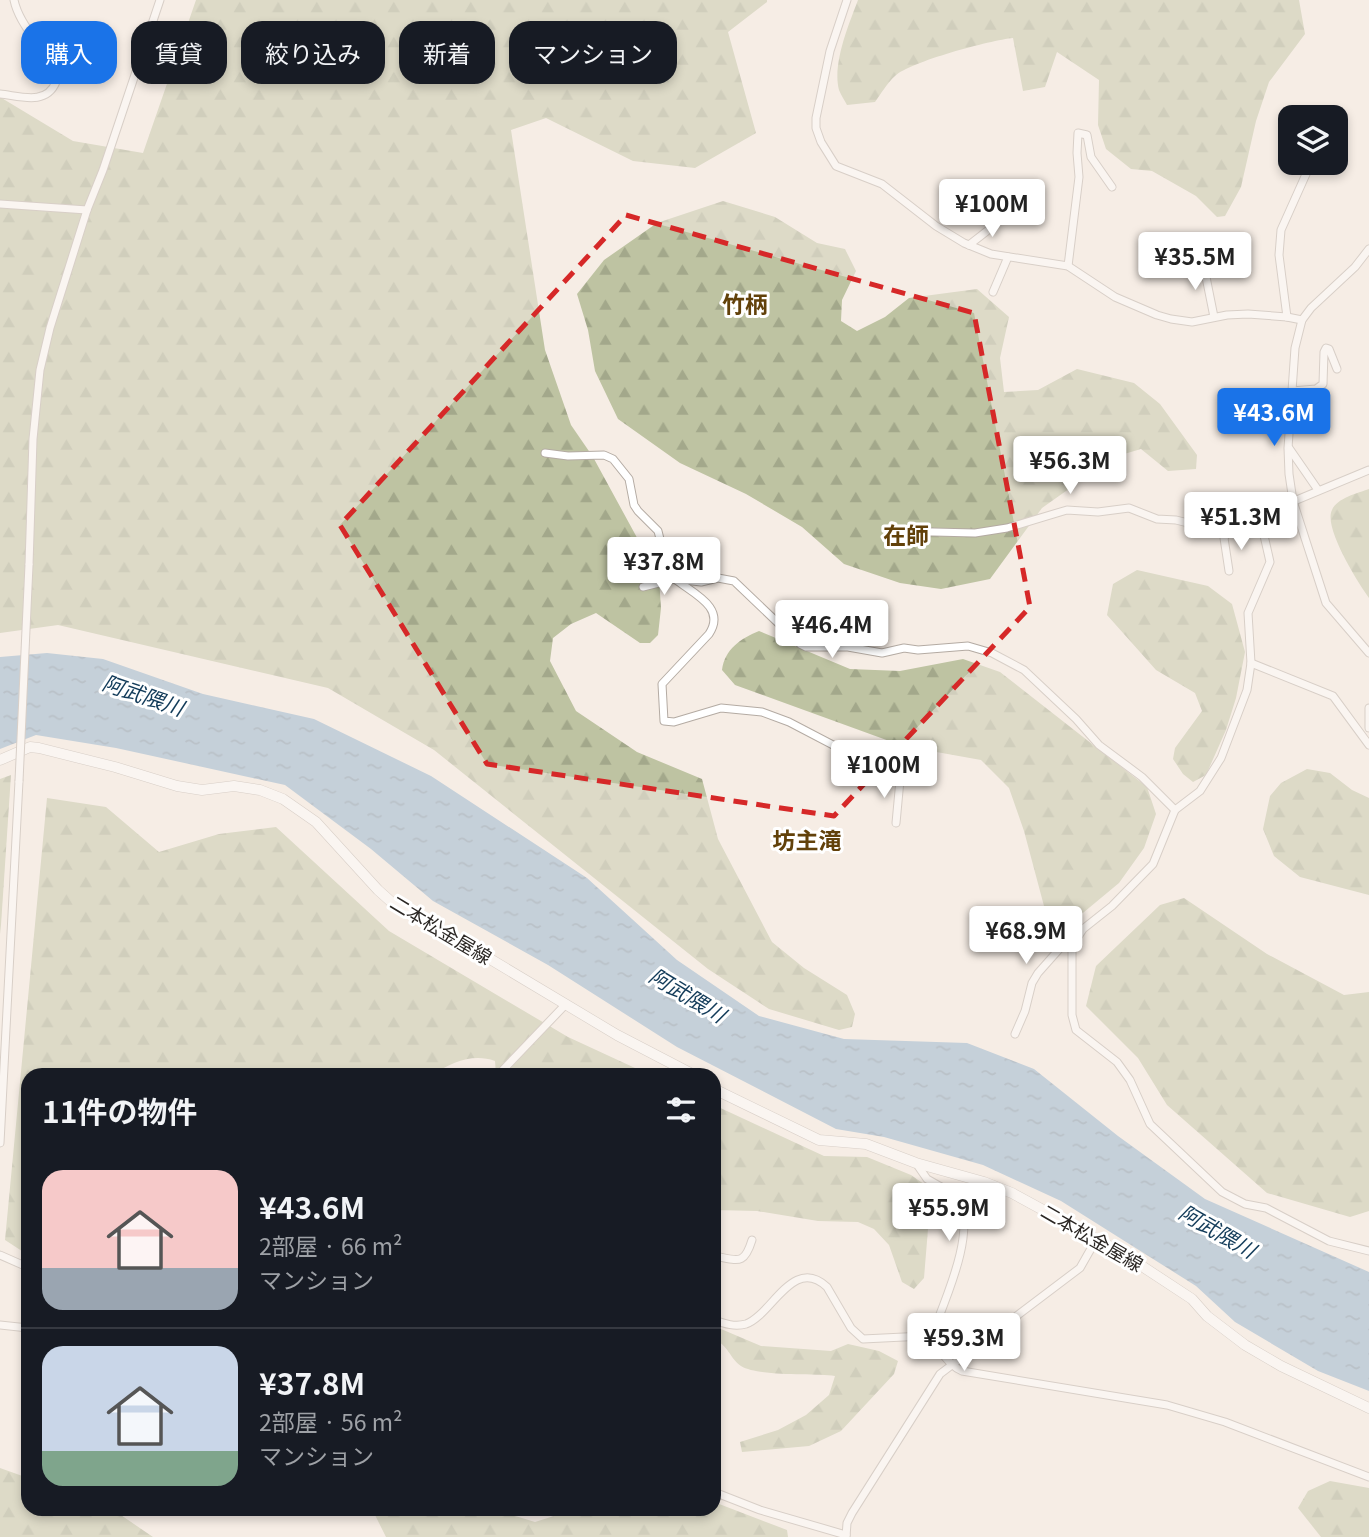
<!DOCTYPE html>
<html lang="ja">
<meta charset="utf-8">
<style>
body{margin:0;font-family:Georgia,"Noto Sans JP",serif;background:#20242c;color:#f1f3f6;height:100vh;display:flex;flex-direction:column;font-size:26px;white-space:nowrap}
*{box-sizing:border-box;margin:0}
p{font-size:23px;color:#9ea1a6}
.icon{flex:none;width:38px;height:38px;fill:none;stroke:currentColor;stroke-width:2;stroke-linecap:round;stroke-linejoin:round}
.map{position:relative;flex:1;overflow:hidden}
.panel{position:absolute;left:21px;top:1068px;width:700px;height:448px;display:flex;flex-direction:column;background:#171b24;border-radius:21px;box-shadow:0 4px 10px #0003}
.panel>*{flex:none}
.banner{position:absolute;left:21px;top:21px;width:700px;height:63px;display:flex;gap:14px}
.buttons{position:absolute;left:1278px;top:105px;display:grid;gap:14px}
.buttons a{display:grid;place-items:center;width:70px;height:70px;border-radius:14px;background:#171b24;box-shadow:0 4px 10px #0003;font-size:35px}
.price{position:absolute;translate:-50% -60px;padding:0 16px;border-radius:7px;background:#fff;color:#222;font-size:23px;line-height:46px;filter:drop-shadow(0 2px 4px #0008)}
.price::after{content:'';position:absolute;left:50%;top:42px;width:21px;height:16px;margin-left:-10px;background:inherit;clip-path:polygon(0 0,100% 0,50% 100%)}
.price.current{background:#1a73e8;color:#fff}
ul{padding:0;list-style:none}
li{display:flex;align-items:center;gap:21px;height:175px;padding:0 21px}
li+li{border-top:2px solid #363941}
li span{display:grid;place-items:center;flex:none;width:196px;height:140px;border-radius:21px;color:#555}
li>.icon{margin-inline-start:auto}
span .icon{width:84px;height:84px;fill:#fffc;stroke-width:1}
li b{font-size:30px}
h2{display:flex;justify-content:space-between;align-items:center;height:84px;padding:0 21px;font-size:30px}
.tag{padding:0 24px;border-radius:21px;background:#171b24;box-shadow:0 4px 10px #0003;font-size:24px;line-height:63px}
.tag.current{background:#1a73e8;color:#fff}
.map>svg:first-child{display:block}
.forest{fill:url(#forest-firs)}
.water{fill:url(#water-ripples)}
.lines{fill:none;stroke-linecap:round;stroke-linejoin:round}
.minor-casing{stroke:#b4aba3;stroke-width:9}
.major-casing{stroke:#b4aba3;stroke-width:11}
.minor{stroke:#fff;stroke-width:7}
.major{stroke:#fff;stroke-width:10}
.minor-bridge-casing{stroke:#b4aba3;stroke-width:9;stroke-linecap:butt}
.minor-bridge{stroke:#fff;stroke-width:7}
.marked{fill:none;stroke:#d62828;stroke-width:5;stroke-dasharray:14 9;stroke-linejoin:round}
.labels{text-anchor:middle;stroke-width:6;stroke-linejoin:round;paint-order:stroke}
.street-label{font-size:19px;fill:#2b2724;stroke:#fff}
.water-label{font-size:21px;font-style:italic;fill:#123b59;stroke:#fff}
.quarter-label{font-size:23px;font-weight:bold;fill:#62410a;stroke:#fff}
</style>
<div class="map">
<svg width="1369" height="1537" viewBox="0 0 1369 1537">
<defs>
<pattern id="forest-firs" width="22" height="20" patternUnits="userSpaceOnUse" patternTransform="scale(1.75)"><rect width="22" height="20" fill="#bec3a2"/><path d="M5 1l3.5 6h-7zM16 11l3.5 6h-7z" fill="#a3a88b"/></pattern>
<pattern id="water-ripples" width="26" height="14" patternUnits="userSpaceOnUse" patternTransform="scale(1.75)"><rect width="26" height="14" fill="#8aadca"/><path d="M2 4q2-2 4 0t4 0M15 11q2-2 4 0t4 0" fill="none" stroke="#718da4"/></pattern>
</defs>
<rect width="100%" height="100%" fill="#f6ede5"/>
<g class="forest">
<polygon points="196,0 767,0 767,2 728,32 756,133 695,168 633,161 546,118 511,130 545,350 571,425 593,457 659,578 661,608 658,635 650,643 640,643 596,613 571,624 553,638 550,661 576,711 637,752 702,779 718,839 772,942 804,968 847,995 855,1014 852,1027 839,1030 769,1009 708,969 434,750 328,688 58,625 0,633 0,97 73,141 143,153"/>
<path d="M858 0H1299L1305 34 1269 82 1256 121 1241 187 1225 216 1217 217 1196 196 1152 171 1131 169 1106 149 1098 125 1099 80 1057 52 1045 87 1023 91 1013 38C991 40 909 62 895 76 887 83 881 94 875 102L847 105C845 101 841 95 839 90 832 64 849 24 858 0Z"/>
<polygon points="723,201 775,217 817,243 845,249 856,271 842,300 841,321 857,331 885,317 909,298 977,289 1009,317 1000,358 1004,392 1038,390 1077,369 1134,383 1160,404 1197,455 1196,469 1168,471 1141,449 1114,457 1042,508 990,579 941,589 900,583 844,564 802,527 746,494 680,463 618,419 595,371 588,330 577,294 604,260 657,223"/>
<path d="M1369 489V598C1358 583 1323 527 1332 510 1337 498 1358 493 1369 489Z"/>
<polygon points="1137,570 1208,586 1232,604 1245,652 1236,698 1226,730 1206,775 1193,782 1183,774 1173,759 1175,748 1202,711 1195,693 1156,670 1107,615 1113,584"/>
<path d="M759 631 850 669 900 671 963 659 1000 672 1147 787 1156 814 1144 848 1119 883 1066 927 1048 921 1024 831 1009 788 981 760 903 746 735 685 722 670C725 649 740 639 759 631Z"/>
<polygon points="1307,769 1330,773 1352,790 1369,798 1369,895 1300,877 1274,856 1263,829 1270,796 1281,783"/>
<polygon points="11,775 1,925 0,934 0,779"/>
<path d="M47 798 106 807 159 852 219 834 276 827 389 931 568 1037 648 1074H496L495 1061C472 1053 452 1063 433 1074H28V1255L5 1240Z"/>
<polygon points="1184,898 1267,954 1344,995 1369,992 1369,1211 1350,1217 1267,1193 1167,1105 1138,1058 1086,1006 1096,966 1160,905"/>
<polygon points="714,1105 824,1156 867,1157 911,1175 931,1189 934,1202 928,1229 924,1278 914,1289 902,1282 889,1245 874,1229 858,1222 818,1221 757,1211 714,1210"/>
<path d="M714 1326 761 1346 831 1351 848 1344 879 1351 898 1361 894 1374 841 1431 809 1446 742 1452 740 1442 778 1430 806 1415 829 1395 835 1376C813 1373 759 1377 741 1366 730 1359 728 1344 714 1340Z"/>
<polygon points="0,1468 28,1478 28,1508 112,1509 153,1537 0,1537"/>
<polygon points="1330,1481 1369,1488 1369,1537 1321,1537 1298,1508 1308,1491"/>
<polygon points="714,1502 787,1530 788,1537 386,1537 372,1509 492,1509 535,1522 576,1509 714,1508"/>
</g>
<polygon class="water" points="47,653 103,659 203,694 314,719 431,776 587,878 677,960 759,1016 844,1039 967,1043 1034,1069 1118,1136 1205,1199 1369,1272 1369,1391 1318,1371 1235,1322 1196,1286 1061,1201 983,1165 884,1137 836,1129 677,1047 548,965 433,901 371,849 285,785 116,748 36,735 0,749 0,657"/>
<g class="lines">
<defs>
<g id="minor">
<polyline points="847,0 830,51 816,118 816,128 821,142 836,166 882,184 936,226 964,243 991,254 1068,266 1115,297 1157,315 1171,319 1192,322 1227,315 1248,314 1287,317 1302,320"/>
<path d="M0 94C20 96 46 106 56 82 50 51 20 29 14 0"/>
<polyline points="0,204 87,210"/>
<polyline points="969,245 987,231"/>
<polyline points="1369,249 1355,267 1311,308 1302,320 1295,348 1288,448 1289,474 1293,501 1326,603 1369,653"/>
<polyline points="1203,262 1214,317"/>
<polyline points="1068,266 1079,177 1077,153 1078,133 1087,135 1091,157 1112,187"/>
<polyline points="993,292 1008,257"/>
<polyline points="1287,317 1279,255 1281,230 1311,163"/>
<polyline points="1292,391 1316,389 1323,384 1324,352 1326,348 1329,349 1337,369"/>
<polyline points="1289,448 1318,490"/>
<polyline points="545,453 568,456 604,455 613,459 629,479 634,505 638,511 658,531 664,555 675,579 701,582 718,578 734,581 800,644 806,647 848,647 882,653 904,648 918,650 968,646 992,653 1024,670 1076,719 1099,745 1142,777 1175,810"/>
<polyline points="1369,470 1275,509 1263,518 1263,531 1270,562 1248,613 1251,663 1247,690 1221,758 1200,791 1175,810 1153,864 1112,906 1083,929 1072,946 1072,1015 1076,1030 1117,1062 1130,1080 1150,1124 1222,1192 1245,1204 1266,1208 1329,1241 1369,1251"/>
<polyline points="892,531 975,533 1007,528 1067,510 1098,512 1129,508 1157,519 1176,520 1208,528 1249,526"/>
<polyline points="29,565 33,439 40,370 50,328 87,210 103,170 160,0"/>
<polyline points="1229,571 1224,538 1231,527"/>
<path d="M643 587 675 579C692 593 727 607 709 634L662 684 664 721 674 722 721 708 762 712 789 722 900 780 924 777"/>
<polyline points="1251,663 1333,696 1369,745"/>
<polyline points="1369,708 1369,728"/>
<polyline points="896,823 900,780"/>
<polyline points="1015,1034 1025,1011 1032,983 1038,973 1062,946 1074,941"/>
<polyline points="499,1074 566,1004"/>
<polyline points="0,1143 19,781"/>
<path d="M916 1163 927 1179 957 1196C979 1230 943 1304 930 1340"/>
<polyline points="0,1255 25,1266 28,1269"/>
<path d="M714 1256C738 1260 744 1266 752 1240"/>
<path d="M714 1320C725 1324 735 1327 746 1324 772 1315 793 1255 827 1287L851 1328 863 1339 924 1336C939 1345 946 1364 962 1371L1167 1405 1225 1422 1369 1477"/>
<polyline points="0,1325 28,1328"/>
<polyline points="714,1492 760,1510 846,1535"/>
<polyline points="846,1537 847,1523 852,1513 940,1374 1080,1268 1097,1238"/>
</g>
<g id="major">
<polyline points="0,760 30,747 39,748 115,767 177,786 202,790 234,786 260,790 283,799 316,822 378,890 397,907 445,932 617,1035 692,1074"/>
<polyline points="714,1089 819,1140 866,1144 916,1163 984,1182 1012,1193 1122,1253 1192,1299 1207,1316 1245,1345 1281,1366 1369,1408"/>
</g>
</defs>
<use href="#minor" class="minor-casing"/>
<use href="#major" class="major-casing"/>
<use href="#minor" class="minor"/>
<use href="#major" class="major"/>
<defs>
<polyline id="minor-bridge" points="19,781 29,565"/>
</defs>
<use href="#minor-bridge" class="minor-bridge-casing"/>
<use href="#minor-bridge" class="minor-bridge"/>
</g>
<path d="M0 0H1369V1537H0ZM626 215 974 313 1030 607 834 816 487 764 340 525Z" fill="#f6ede5" fill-opacity=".55" fill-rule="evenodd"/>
<path class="marked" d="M626 215 974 313 1030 607 834 816 487 764 340 525Z"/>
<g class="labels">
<g class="street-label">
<text transform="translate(441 930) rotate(31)" y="7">二本松金屋線</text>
<text transform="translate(1092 1238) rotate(30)" y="7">二本松金屋線</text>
</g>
<g class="water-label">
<text transform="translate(143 696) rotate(19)" y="7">阿武隈川</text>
<text transform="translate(687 996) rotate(31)" y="7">阿武隈川</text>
<text transform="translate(1217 1232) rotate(30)" y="7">阿武隈川</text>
</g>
<g class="quarter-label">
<text x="745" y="313">竹柄</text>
<text x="906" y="544">在師</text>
<text x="807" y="849">坊主滝</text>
</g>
</g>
</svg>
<div class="buttons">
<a><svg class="icon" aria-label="layers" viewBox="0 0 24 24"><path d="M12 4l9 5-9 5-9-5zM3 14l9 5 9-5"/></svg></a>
</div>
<b class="price" style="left:992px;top:239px">¥100M</b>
<b class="price" style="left:1195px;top:292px">¥35.5M</b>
<b class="price current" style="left:1274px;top:448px">¥43.6M</b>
<b class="price" style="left:1070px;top:496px">¥56.3M</b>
<b class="price" style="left:1241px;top:552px">¥51.3M</b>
<b class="price" style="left:664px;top:597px">¥37.8M</b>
<b class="price" style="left:832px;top:660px">¥46.4M</b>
<b class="price" style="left:884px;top:800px">¥100M</b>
<b class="price" style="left:1026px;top:966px">¥68.9M</b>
<b class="price" style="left:949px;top:1243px">¥55.9M</b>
<b class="price" style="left:964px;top:1373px">¥59.3M</b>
<div class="banner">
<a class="tag current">購入</a>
<a class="tag">賃貸</a>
<a class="tag">絞り込み</a>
<a class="tag">新着</a>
<a class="tag">マンション</a>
</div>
<section class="panel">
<h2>11件の物件<svg class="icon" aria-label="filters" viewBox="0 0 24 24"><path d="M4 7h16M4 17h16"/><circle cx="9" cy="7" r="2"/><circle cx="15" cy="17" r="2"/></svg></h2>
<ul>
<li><span style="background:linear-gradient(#f6c9c9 70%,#9aa5b1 0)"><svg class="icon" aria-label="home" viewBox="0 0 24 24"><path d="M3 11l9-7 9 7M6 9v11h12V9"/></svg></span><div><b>¥43.6M</b><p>2部屋 · 66 m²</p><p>マンション</p></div></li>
<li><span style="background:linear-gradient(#c9d6e8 75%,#7fa58c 0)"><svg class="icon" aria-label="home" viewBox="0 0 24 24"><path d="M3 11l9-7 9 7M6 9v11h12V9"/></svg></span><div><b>¥37.8M</b><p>2部屋 · 56 m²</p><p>マンション</p></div></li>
</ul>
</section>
</div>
